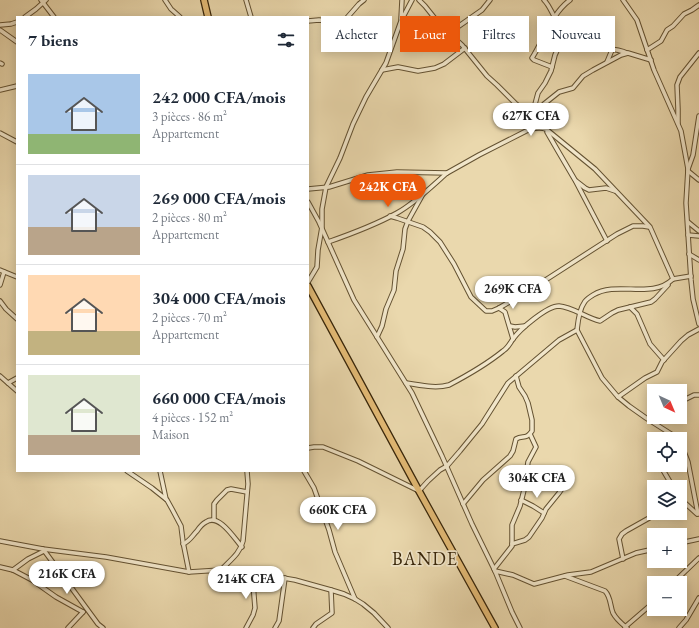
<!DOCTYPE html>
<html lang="fr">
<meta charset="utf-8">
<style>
body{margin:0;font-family:"EB Garamond",serif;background:#f2f2f3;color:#1f2937;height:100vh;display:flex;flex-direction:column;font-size:15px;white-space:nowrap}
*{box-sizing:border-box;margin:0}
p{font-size:13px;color:#747a83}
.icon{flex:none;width:22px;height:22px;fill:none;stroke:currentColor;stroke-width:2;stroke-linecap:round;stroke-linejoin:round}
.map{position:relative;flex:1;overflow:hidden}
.side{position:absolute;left:16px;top:16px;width:293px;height:456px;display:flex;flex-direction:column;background:#fff;border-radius:0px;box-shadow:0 2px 10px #0003}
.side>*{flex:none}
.banner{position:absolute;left:321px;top:16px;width:318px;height:36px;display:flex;gap:8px}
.needle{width:26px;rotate:136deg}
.buttons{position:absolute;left:647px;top:384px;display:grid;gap:8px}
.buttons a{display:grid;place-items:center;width:40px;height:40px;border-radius:0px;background:#fff;box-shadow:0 2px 10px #0003;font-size:20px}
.price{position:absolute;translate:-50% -34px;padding:0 9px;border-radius:14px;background:#fff;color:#222;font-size:13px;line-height:26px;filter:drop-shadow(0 1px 2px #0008)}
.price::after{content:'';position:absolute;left:50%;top:24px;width:12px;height:9px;margin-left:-6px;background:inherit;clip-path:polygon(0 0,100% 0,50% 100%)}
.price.active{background:#ea580c;color:#fff}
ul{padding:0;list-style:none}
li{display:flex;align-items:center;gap:12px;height:100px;padding:0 12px}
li+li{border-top:1px solid #e0e1e3}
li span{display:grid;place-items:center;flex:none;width:112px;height:80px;border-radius:0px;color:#555}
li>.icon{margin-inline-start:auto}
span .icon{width:48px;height:48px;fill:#fffc;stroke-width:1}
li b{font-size:17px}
h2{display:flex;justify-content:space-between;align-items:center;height:48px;padding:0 12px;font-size:17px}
.chip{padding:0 14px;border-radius:0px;background:#fff;box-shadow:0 2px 10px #0003;font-size:14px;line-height:36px}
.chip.active{background:#ea580c;color:#fff}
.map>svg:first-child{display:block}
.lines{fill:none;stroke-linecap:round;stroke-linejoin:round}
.minor-casing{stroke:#645232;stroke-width:5.5}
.trunk-casing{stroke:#372509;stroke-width:8}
.minor{stroke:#f1e6ca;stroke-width:3.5}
.trunk{stroke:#e5bc76;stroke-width:5.5}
.labels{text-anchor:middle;stroke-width:3.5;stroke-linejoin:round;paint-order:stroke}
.quarter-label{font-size:18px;letter-spacing:1px;fill:#372509;stroke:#f1e6ca}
</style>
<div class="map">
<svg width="699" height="628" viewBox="0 0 699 628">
<rect width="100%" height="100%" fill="#ead8ad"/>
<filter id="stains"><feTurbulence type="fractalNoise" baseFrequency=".005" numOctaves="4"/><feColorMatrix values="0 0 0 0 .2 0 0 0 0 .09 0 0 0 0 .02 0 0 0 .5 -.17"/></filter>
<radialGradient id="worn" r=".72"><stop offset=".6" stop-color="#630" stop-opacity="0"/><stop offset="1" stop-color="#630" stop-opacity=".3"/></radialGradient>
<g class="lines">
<defs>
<g id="minor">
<polyline points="41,0 54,17"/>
<polyline points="165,0 171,9 180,17"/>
<polyline points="246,0 251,17"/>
<polyline points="419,0 425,6 441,26 462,45 487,76 497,85 516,104 525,111 535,116"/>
<path d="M544 0C549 5 551 11 554 16 559 23 583 43 590 46 603 49 616 48 627 53"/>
<polyline points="623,0 637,20 654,70 681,131 688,169 686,203 691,280 693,299 699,324"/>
<polyline points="25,17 36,9 46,0"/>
<polyline points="401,19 402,0"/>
<polyline points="308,21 319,20 338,22 345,20 359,4 364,0"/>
<polyline points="0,25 11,24 17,22"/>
<polyline points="0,30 17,42"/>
<polyline points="449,33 482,10 490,0"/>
<polyline points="647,50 661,41 667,30 673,26 684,14 692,10 699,5"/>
<polyline points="607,62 612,50"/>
<polyline points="0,63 2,64"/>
<path d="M552 67 534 60 532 58C544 39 552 13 570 0"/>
<polyline points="382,70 398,67 418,71 435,68 444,64 465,48"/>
<polyline points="0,90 17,86"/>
<polyline points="533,116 534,108 538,93 545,83 551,71 555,55 567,29"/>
<polyline points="678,123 678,109 677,85 680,77 699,53"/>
<polyline points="530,129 533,119 544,104 559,92 573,88 583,76 593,70 621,55 628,53 651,60"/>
<polyline points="547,132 558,151 575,180 607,241"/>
<polyline points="0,133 17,142"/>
<polyline points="688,169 693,155 699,116"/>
<polyline points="688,171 699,180"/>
<polyline points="576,181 585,188 589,190 606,188 615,191"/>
<path d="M308 189 329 187 368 175 397 172 447 173 479 155 530 129C536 128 540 127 546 129L595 169 650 227 673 279 691 276"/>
<polyline points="308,202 319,222 354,300 412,393 442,456 472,524 495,571 512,612 520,628"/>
<polyline points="390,216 397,218 423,227 430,232 440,242 454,264 471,297 486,311 492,311 499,308 530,290 617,234 633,226 643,226 649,227"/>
<polyline points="688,222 699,231"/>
<polyline points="688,235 699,236"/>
<path d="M328 242C351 234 375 225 397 213 415 203 431 187 447 173"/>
<polyline points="689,254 699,260"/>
<polyline points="0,270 17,277"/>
<polyline points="308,282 317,267 318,250 322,227 322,209 326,187 340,158 353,124 366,97 386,63 401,21 412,0"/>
<polyline points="0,285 4,272"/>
<polyline points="0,301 6,309 17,319"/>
<polyline points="630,307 637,314 650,344 664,360"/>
<polyline points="499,308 505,312 513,339"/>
<polyline points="510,326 515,327 525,326"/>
<polyline points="577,330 602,378 618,397 629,406 646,418 679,439"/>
<polyline points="377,337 382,326 386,309 394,290 396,271 403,249 405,229 408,221 423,194"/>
<polyline points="0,376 17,391"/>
<polyline points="8,383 17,378"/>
<path d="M406 383C420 385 435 389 449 385 468 375 487 364 503 351 508 348 510 343 513 339 520 329 547 306 559 306 573 307 586 318 600 321L612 313 618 310 651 302 655 299 668 285"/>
<polyline points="618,397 645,378 657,372 662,362 681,341 688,335 699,329"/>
<polyline points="680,402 694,395 699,395"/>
<polyline points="680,441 688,462 698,514"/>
<path d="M308 448 314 447H323L358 461 419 491 428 481 440 470 447 466 460 451 482 424 508 383 559 340 577 330C578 321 579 310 584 303 586 299 590 297 593 295 618 280 651 300 673 279"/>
<polyline points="650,451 654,456"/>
<polyline points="660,465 673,487"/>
<polyline points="127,471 152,488 167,500 172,509 181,526 183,542 189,572"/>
<polyline points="160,471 166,499"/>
<polyline points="304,471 314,488 329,530 335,552 355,599"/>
<polyline points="680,496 685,503 697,514"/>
<polyline points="521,500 533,506 544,513"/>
<path d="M463 504 483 480 510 456 513 451 516 439C523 435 526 440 532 431V420L528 403 525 396 519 387 516 376"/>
<polyline points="214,520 214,504 217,500 227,490 231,489 247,492"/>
<polyline points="0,541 43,549 106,557 189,572 221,570 248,572 295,580 331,590 344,594 355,599 363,604 374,613 388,628"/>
<polyline points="680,543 699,539"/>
<path d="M183 544C190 541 192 536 197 531 199 528 202 524 206 522 219 513 234 538 242 547"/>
<polyline points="512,544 525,540 529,537 542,518 546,509 559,493 568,480"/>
<polyline points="43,549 98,624 103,628"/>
<polyline points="623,559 619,539 622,534 626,531 658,513"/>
<polyline points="0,567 13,570 32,580 56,597 83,612"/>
<polyline points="494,569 512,546 512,525 520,506 524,490 528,462 536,447 530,434"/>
<polyline points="13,570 28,559 44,551"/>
<path d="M221 570C229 561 240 554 243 541L248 484 247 471"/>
<polyline points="495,571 513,575 534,584 568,575 591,572 636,553 654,549"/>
<path d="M565 576 605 591C611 597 610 606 613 613 616 619 622 624 627 628"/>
<polyline points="253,583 257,578 264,574"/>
<polyline points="673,583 699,558"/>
<polyline points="625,627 654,602"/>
<polyline points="68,628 83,612"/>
<polyline points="246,628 253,615 255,608 253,583 248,572"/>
<polyline points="275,628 279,621 285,578"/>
<polyline points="313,628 316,624 332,613 331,590"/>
<polyline points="679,628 686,620 699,598"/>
</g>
<g id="trunk">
<polyline points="204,0 208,17"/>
<polyline points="308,286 419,491 495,628"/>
</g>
</defs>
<use href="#minor" class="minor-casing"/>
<use href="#trunk" class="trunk-casing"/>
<use href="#minor" class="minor"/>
<use href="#trunk" class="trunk"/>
</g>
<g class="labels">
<g class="quarter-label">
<text x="425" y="565">BANDE</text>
</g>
</g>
<rect width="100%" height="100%" filter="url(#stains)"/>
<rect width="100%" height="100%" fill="url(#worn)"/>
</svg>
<div class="buttons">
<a><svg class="needle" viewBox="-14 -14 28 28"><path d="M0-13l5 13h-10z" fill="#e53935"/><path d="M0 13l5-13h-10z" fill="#747a83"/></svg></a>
<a><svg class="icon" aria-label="locate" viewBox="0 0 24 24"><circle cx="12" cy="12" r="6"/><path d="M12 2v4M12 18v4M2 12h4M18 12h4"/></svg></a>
<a><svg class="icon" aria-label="layers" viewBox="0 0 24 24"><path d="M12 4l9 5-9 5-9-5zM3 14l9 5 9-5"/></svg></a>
<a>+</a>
<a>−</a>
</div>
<b class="price" style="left:531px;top:137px">627K CFA</b>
<b class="price active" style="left:388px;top:208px">242K CFA</b>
<b class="price" style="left:513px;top:310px">269K CFA</b>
<b class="price" style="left:537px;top:499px">304K CFA</b>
<b class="price" style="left:338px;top:531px">660K CFA</b>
<b class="price" style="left:67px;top:595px">216K CFA</b>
<b class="price" style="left:246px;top:600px">214K CFA</b>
<div class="banner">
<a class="chip">Acheter</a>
<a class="chip active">Louer</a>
<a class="chip">Filtres</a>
<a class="chip">Nouveau</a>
</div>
<section class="side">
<h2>7 biens<svg class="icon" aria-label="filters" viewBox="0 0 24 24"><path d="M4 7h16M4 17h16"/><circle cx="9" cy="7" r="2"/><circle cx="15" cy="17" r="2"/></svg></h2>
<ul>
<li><span style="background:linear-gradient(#a9c7e8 75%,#8fb573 0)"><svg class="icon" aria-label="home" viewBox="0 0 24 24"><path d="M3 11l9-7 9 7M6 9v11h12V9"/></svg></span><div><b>242 000 CFA/mois</b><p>3 pièces · 86 m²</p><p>Appartement</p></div></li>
<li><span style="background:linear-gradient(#c9d6e8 65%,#b9a48a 0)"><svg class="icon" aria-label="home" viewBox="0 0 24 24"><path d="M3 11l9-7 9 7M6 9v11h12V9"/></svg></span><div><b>269 000 CFA/mois</b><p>2 pièces · 80 m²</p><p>Appartement</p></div></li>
<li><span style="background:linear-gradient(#ffd9b3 70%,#c2b280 0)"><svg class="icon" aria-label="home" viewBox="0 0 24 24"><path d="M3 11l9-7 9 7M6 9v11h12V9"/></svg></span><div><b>304 000 CFA/mois</b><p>2 pièces · 70 m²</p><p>Appartement</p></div></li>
<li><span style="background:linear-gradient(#dfe7d0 75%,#b9a48a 0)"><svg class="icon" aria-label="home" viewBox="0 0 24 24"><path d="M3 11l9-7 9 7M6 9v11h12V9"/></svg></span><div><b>660 000 CFA/mois</b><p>4 pièces · 152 m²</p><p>Maison</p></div></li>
</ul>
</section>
</div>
